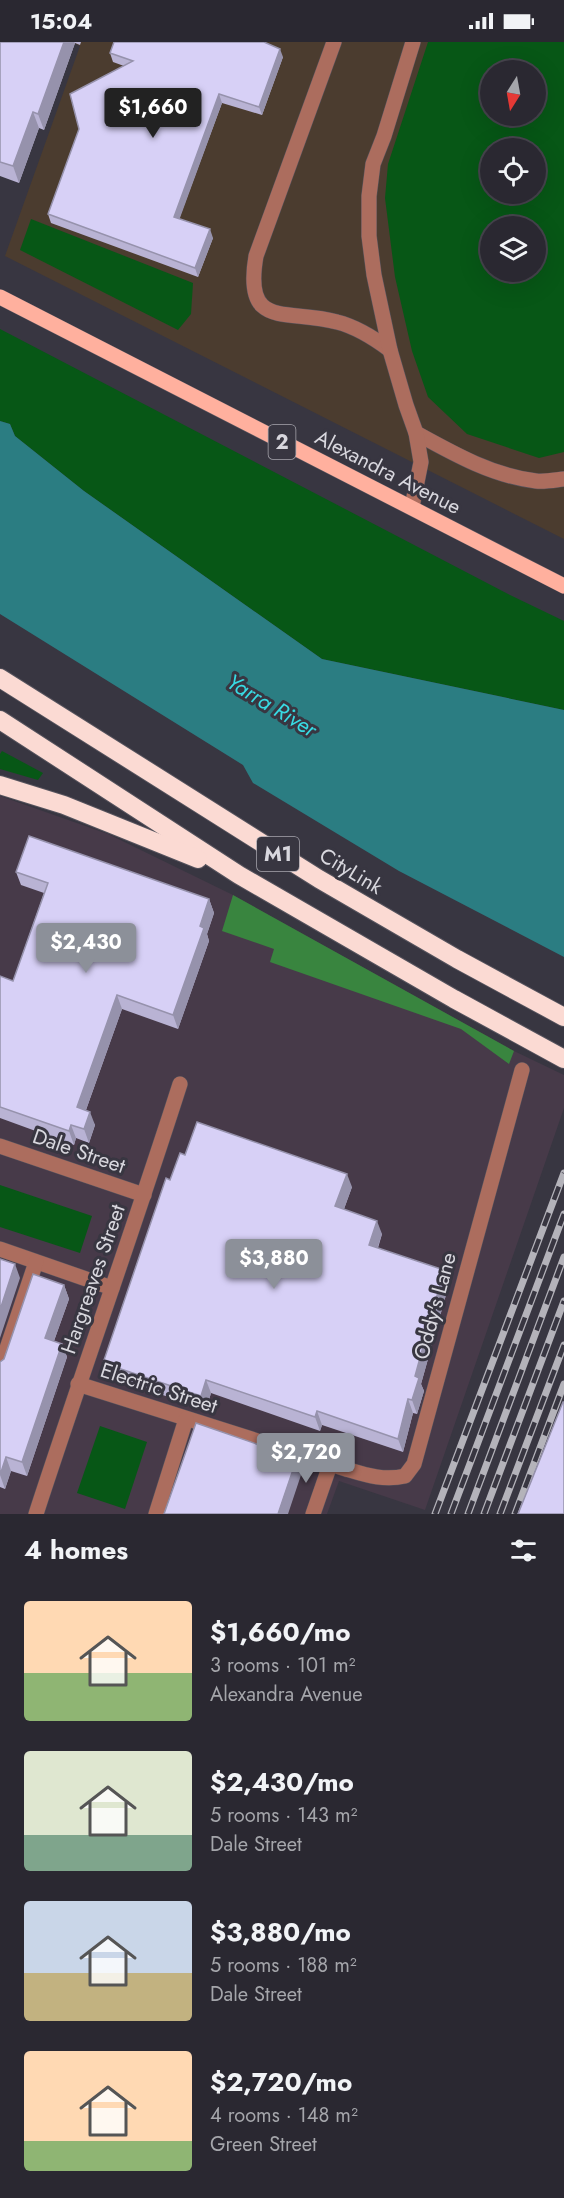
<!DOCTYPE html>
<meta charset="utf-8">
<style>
body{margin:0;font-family:Jost,sans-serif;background:#323039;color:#f1f3f6;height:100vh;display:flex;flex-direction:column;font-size:22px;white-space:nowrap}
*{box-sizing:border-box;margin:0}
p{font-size:20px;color:#a5a6ab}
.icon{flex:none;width:33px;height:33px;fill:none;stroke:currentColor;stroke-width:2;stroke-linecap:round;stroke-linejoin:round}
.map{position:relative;height:1472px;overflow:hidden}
.side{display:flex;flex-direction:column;background:#2a2831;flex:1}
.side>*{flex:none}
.needle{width:39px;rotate:191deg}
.controls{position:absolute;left:480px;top:18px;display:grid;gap:12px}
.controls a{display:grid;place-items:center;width:66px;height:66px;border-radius:50%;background:#2a2831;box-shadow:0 6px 24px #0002,0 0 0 2px #46444d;font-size:30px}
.price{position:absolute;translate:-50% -51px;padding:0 14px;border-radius:6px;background:#8c9099;color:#fff;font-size:20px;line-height:39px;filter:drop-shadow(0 2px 3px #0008)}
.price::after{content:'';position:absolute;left:50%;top:36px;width:18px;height:14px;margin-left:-9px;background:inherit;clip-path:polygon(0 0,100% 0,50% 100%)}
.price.current{background:#222;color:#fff}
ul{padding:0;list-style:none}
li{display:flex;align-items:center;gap:18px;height:150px;padding:0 24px}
li span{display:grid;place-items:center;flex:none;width:168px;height:120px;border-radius:6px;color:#555}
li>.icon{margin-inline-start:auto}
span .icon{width:72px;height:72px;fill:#fffc;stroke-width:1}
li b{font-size:26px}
h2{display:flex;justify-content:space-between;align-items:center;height:72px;padding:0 24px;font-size:26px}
.status{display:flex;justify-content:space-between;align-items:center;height:42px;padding:0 30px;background:#2a2831;direction:ltr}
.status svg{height:16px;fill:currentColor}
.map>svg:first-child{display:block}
.commercial{fill:#473a49}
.education{fill:#4b3c2f;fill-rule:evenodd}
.green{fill:#075716;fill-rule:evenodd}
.forest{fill:#39853f}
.water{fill:#2b7d82}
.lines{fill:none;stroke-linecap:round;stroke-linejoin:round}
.minor-casing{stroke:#55535d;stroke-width:16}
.major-casing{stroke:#55535d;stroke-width:16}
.highway-casing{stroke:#55535d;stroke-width:20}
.minor{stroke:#ac6d5e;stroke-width:15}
.major{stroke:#ffb09e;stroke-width:15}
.highway{stroke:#fbdad3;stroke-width:18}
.rail-casing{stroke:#b4b3ba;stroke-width:7}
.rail{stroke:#383641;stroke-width:4.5;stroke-dasharray:14;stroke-linecap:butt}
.wall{fill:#b9b3d4}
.shaded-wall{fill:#9692ac}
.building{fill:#d7d0f6;stroke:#9692ac;stroke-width:1.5}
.labels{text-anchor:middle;stroke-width:6;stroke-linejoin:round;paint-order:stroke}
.shield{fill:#383641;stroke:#a8a7af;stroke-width:1.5}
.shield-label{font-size:20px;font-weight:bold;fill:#d8d7de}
.street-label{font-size:21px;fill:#d8d7de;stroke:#383641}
.water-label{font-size:22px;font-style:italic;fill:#38dae3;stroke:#383641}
</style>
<div class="status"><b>15:04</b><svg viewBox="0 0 49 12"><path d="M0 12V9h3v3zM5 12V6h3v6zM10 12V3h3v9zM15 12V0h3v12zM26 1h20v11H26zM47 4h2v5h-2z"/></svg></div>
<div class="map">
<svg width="564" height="1472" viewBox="0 0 564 1472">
<rect width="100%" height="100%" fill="#383641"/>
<polygon class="commercial" points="0,754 108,792 233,853 514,1009 564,1033 564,1066 425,1468 339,1439 327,1472 0,1472"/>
<path class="education" d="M72 0H564V497L5 214 80 4ZM490 28H536V74H490ZM490 106H536V152H490ZM490 184H536V230H490Z"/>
<g class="green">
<path d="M428 0H564V410L539 416 467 392 428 355 412 309 395 235 385 156 388 122ZM536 28V74H490V28ZM536 106V152H490V106ZM536 184V230H490V184Z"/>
<polygon points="31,177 193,241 191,272 178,288 20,208"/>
<polygon points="0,287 510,553 564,579 564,668 322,617 84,449 15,394 10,382 0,379"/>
<polygon points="2,709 43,731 38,738 0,727 0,712"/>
<polygon points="0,1143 92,1174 80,1211 0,1185"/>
<polygon points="100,1384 147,1400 125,1467 77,1451"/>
</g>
<polygon class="forest" points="233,853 514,1009 509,1022 461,987 270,920 274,907 222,889"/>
<polygon class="water" points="0,379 10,382 15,394 84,449 322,617 564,668 564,915 399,829 253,741 243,723 0,572"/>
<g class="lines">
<defs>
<g id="minor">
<path d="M334 0 256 214C243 289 287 266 337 280 357 285 374 296 390 308"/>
<path d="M416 391C454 412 493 434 536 439 545 440 555 438 564 437"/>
<polyline points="412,465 421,420 416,391 406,363 390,308 374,233 369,194 369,154 373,122 384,94 413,0"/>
<polyline points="0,1104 144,1153"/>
<polyline points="0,1207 112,1246"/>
<polyline points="0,1327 36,1220"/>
<path d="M78 1342 346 1427C366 1433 384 1439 405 1434L414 1422 522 1028"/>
<path d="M36 1472C83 1328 134 1186 180 1042"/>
<polyline points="156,1472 186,1377"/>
<polyline points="313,1472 330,1423"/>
</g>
<polyline id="major" points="0,255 564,544"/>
<g id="highway">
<polyline points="0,636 319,837 457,917 564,975"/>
<polyline points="0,678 239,833 454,957 564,1017"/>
<polyline points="0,743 64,763 198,817"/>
</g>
</defs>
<use href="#minor" class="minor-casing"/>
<use href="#major" class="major-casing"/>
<use href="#highway" class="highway-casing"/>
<use href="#minor" class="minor"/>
<use href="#major" class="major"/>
<use href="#highway" class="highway"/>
<defs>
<g id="rail">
<polyline points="435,1472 564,1131"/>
<polyline points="451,1472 564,1172"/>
<polyline points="468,1472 564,1215"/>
<polyline points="484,1472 564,1259"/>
<polyline points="500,1472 564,1303"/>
<polyline points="515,1472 564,1342"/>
</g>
</defs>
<use href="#rail" class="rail-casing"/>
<use href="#rail" class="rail"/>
</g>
<g class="wall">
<polygon points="0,0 81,0 80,3 75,1 44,88 39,86 19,141 0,134"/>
<polygon points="110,11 283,15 262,73 222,61 179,177 213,196 198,235 51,181 48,172 124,24 113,20"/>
<polygon points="16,830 209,857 214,871 207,892 209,899 178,987 122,967 86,1068 95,1083 89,1101 76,1096 74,1103 0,1076 0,934 13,939 44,851 21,843"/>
<polygon points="170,1138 352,1145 344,1167 382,1192 378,1206 449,1242 421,1342 424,1349 417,1372 413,1371 403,1410 322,1383 320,1389 211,1351 206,1368 108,1334 103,1321"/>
<polygon points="64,1243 69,1257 54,1299 62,1302 67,1315 27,1434 11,1429 5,1447 0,1445 0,1320 4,1317"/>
</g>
<g class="shaded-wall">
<polygon points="64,0 74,0 75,1 44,88 38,72"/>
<polygon points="280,7 283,15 262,73 259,65"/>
<polygon points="219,52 222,61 177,184 174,175"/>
<polygon points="33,70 39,86 19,141 13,124"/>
<polygon points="210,187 213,196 198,235 195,226"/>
<polygon points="209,857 214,871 207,892 209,899 178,987 173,973 200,884"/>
<polygon points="117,953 122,967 82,1079 77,1065"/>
<polygon points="90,1070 95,1083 89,1101 84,1087"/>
<polygon points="71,1083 76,1096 74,1103 69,1089"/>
<polygon points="347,1132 352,1145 340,1178 335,1164"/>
<polygon points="377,1179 382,1192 374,1216 369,1203"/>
<polygon points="15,1222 20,1236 0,1296 0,1268"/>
<polygon points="444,1228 449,1242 421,1342 424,1349 417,1372 412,1358 415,1334"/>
<polygon points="64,1243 69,1257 50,1310 45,1296"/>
<polygon points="62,1302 67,1315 27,1434 22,1420"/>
<polygon points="206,1338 211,1351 206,1368 201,1354"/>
<polygon points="408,1357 413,1371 403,1410 398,1397"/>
<polygon points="317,1369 322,1383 320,1389 315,1375"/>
<polygon points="6,1415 11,1429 5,1447 0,1433"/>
<polygon points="297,1416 302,1430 288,1472 278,1472"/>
</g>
<g class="building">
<polygon points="0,0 64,0 38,72 33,70 13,124 0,120"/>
<polygon points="114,0 264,0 280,7 259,65 219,52 174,175 210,187 195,226 48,172 79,87 70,52 133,19 110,11"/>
<polygon points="29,794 209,857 200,884 204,886 173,973 117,953 77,1065 90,1070 84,1087 71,1083 69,1089 0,1065 0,934 13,939 48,841 16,830"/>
<polygon points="197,1080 347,1132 335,1164 377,1179 369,1203 444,1228 415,1334 419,1336 412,1358 408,1357 398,1397 317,1369 315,1375 206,1338 201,1354 103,1321 166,1136 170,1138 180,1111 185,1113"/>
<polygon points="0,1217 15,1222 0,1268"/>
<polygon points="33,1232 64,1243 45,1296 62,1302 22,1420 6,1415 0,1433 0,1320 4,1317"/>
<polygon points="563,1360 564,1360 564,1472 518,1472"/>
<polygon points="196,1381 297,1416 278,1472 164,1472"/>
</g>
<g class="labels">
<g class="shield">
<rect x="268.5" y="383" width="27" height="34" rx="4.5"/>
<rect x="257" y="795" width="42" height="34" rx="4.5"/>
</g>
<g class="shield-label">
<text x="282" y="407">2</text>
<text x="278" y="819">M1</text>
</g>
<g class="street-label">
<text transform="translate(388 430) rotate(27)" y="7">Alexandra Avenue</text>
<text transform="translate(351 829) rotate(31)" y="7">CityLink</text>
<text transform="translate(79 1109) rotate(19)" y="7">Dale Street</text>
<text transform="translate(93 1237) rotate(-71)" y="7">Hargreaves Street</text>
<text transform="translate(435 1264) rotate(-75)" y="7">Oddy's Lane</text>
<text transform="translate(159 1346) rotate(18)" y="7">Electric Street</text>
</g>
<g class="water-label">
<text transform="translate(272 663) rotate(31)" y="8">Yarra River</text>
</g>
</g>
</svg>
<div class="controls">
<a><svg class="needle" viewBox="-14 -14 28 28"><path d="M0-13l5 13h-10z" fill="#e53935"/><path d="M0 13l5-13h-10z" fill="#a5a6ab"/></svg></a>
<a><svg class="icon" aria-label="locate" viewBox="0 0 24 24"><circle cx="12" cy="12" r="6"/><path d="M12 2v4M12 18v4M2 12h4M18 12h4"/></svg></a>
<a><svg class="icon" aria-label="layers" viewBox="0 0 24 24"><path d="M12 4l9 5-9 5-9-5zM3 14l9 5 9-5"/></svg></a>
</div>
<b class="price current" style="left:153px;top:97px">$1,660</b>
<b class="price" style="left:86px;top:932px">$2,430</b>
<b class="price" style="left:274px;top:1248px">$3,880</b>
<b class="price" style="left:306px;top:1442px">$2,720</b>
</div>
<section class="side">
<h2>4 homes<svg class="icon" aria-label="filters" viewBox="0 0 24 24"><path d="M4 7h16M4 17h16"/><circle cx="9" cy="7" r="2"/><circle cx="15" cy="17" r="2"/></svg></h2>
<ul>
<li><span style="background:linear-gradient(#ffd9b3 60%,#8fb573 0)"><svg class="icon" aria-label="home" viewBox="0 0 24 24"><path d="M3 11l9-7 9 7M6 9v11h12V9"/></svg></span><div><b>$1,660/mo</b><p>3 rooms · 101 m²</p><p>Alexandra Avenue</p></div></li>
<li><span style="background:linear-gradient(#dfe7d0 70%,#7fa58c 0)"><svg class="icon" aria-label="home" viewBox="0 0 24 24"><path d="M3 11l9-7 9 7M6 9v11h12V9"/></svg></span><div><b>$2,430/mo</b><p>5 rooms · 143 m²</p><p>Dale Street</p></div></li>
<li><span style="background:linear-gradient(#c9d6e8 60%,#c2b280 0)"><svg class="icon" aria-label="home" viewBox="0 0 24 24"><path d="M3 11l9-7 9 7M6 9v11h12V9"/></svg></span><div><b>$3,880/mo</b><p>5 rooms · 188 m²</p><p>Dale Street</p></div></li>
<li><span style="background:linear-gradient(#ffd9b3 75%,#8fb573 0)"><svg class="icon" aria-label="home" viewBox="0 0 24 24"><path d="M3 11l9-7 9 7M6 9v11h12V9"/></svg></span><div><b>$2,720/mo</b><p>4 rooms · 148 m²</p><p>Green Street</p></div></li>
</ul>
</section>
